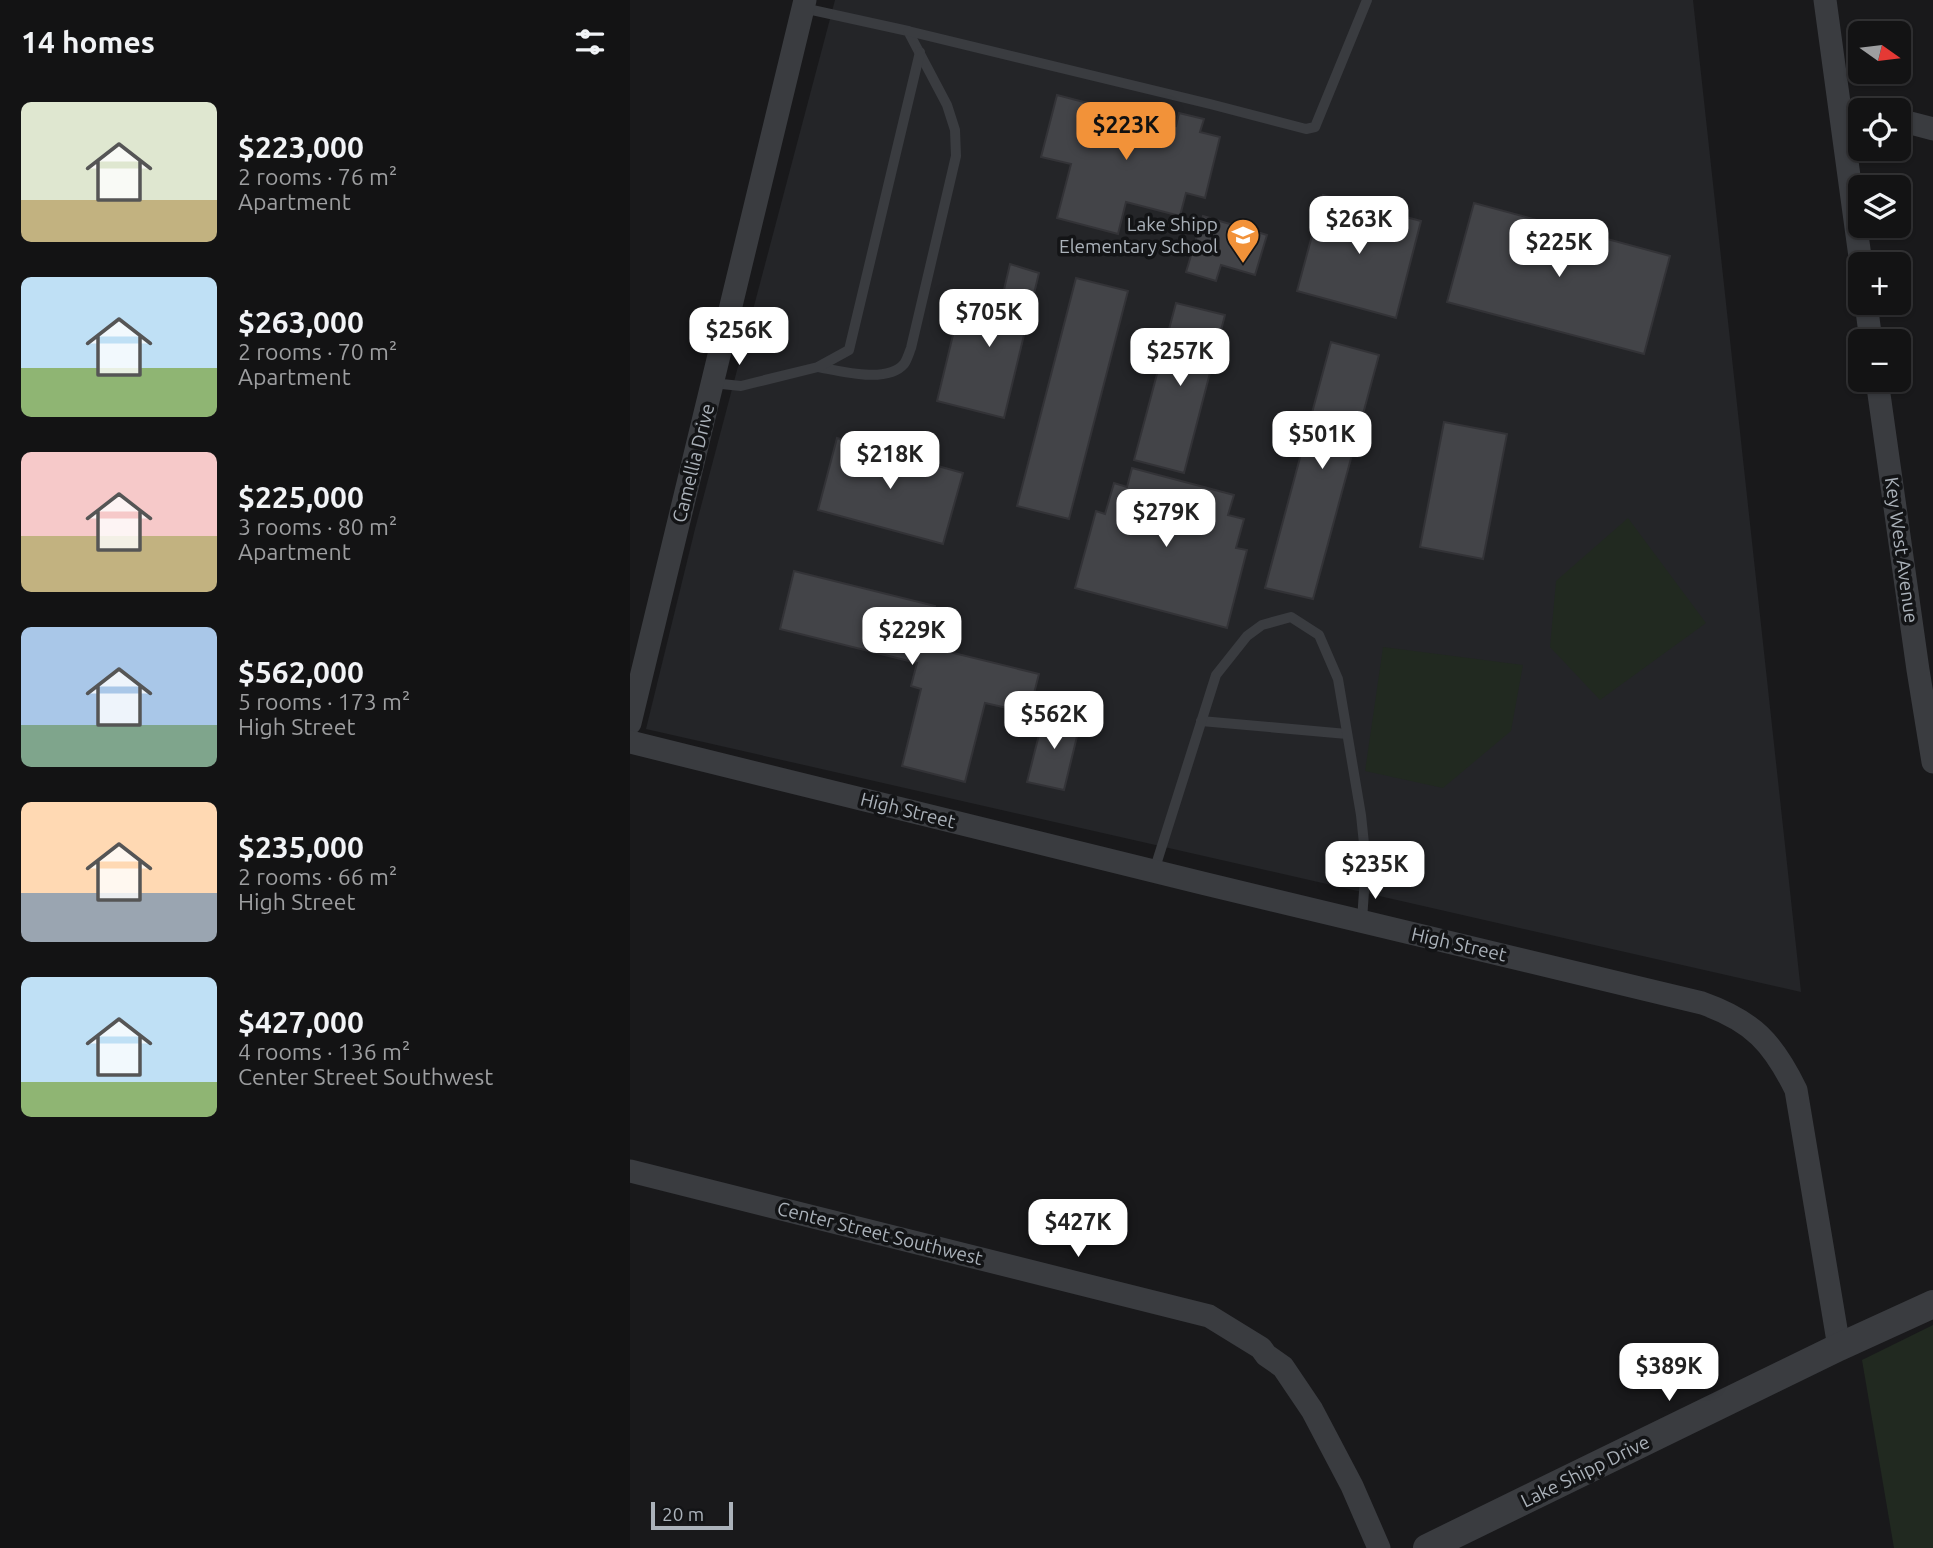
<!DOCTYPE html>
<meta charset="utf-8">
<style>
body{margin:0;font-family:Ubuntu,sans-serif;background:#1c1c1d;color:#f1f3f6;height:100vh;display:flex;flex-direction:column;font-size:26px;white-space:nowrap}
*{box-sizing:border-box;margin:0}
p{font-size:23px;color:#9d9ea0}
.icon{flex:none;width:38px;height:38px;fill:none;stroke:currentColor;stroke-width:2;stroke-linecap:round;stroke-linejoin:round}
.map{position:relative;flex:1;overflow:hidden}
.side{display:flex;flex-direction:column;background:#131314;width:630px}
.side>*{flex:none}
.needle{width:46px;rotate:104deg}
.controls{position:absolute;left:1218px;top:21px;display:grid;gap:14px}
.controls a{display:grid;place-items:center;width:63px;height:63px;border-radius:10px;background:#131314;box-shadow:0 2px 5px #0004,0 0 0 2px #323234;font-size:35px}
.scale{position:absolute;left:21px;bottom:18px;width:82px;box-sizing:border-box;padding-left:7px;border:4px solid #abb2ba;border-top:0;font-size:19px;line-height:24px;white-space:nowrap;color:#abb2ba;-webkit-text-stroke:5px #131416;paint-order:stroke}
.price{position:absolute;translate:-50% -60px;padding:0 16px;border-radius:14px;background:#fff;color:#222;font-size:23px;line-height:46px;filter:drop-shadow(0 2px 4px #0008)}
.price::after{content:'';position:absolute;left:50%;top:42px;width:21px;height:16px;margin-left:-10px;background:inherit;clip-path:polygon(0 0,100% 0,50% 100%)}
.price.current{background:#f29239;color:#111}
ul{padding:0;list-style:none}
li{display:flex;align-items:center;gap:21px;height:175px;padding:0 21px}
li span{display:grid;place-items:center;flex:none;width:196px;height:140px;border-radius:10px;color:#555}
li>.icon{margin-inline-start:auto}
span .icon{width:84px;height:84px;fill:#fffc;stroke-width:1}
li b{font-size:30px}
h2{display:flex;justify-content:space-between;align-items:center;height:84px;padding:0 21px;font-size:30px}
main{display:flex;flex:1;min-height:0}
.map>svg:first-child{display:block}
.built{fill:#242528}
.green{fill:#212920}
.building{fill:#434448;stroke:#333337;stroke-width:2}
.lines{fill:none;stroke-linecap:round;stroke-linejoin:round}
.service{stroke:#3a3c40;stroke-width:10}
.minor{stroke:#3a3c40;stroke-width:23}
.tertiary{stroke:#3a3c40;stroke-width:28}
.labels{text-anchor:middle;stroke-width:7;stroke-linejoin:round;paint-order:stroke}
.poi-label{font-size:19px;fill:#abb2ba;stroke:#131416;text-anchor:end}
.street-label{font-size:19px;fill:#abb2ba;stroke:#131416}
</style>
<main>
<section class="side">
<h2>14 homes<svg class="icon" aria-label="filters" viewBox="0 0 24 24"><path d="M4 7h16M4 17h16"/><circle cx="9" cy="7" r="2"/><circle cx="15" cy="17" r="2"/></svg></h2>
<ul>
<li><span style="background:linear-gradient(#dfe7d0 70%,#c2b280 0)"><svg class="icon" aria-label="home" viewBox="0 0 24 24"><path d="M3 11l9-7 9 7M6 9v11h12V9"/></svg></span><div><b>$223,000</b><p>2 rooms · 76 m²</p><p>Apartment</p></div></li>
<li><span style="background:linear-gradient(#bfe0f5 65%,#8fb573 0)"><svg class="icon" aria-label="home" viewBox="0 0 24 24"><path d="M3 11l9-7 9 7M6 9v11h12V9"/></svg></span><div><b>$263,000</b><p>2 rooms · 70 m²</p><p>Apartment</p></div></li>
<li><span style="background:linear-gradient(#f6c9c9 60%,#c2b280 0)"><svg class="icon" aria-label="home" viewBox="0 0 24 24"><path d="M3 11l9-7 9 7M6 9v11h12V9"/></svg></span><div><b>$225,000</b><p>3 rooms · 80 m²</p><p>Apartment</p></div></li>
<li><span style="background:linear-gradient(#a9c7e8 70%,#7fa58c 0)"><svg class="icon" aria-label="home" viewBox="0 0 24 24"><path d="M3 11l9-7 9 7M6 9v11h12V9"/></svg></span><div><b>$562,000</b><p>5 rooms · 173 m²</p><p>High Street</p></div></li>
<li><span style="background:linear-gradient(#ffd9b3 65%,#9aa5b1 0)"><svg class="icon" aria-label="home" viewBox="0 0 24 24"><path d="M3 11l9-7 9 7M6 9v11h12V9"/></svg></span><div><b>$235,000</b><p>2 rooms · 66 m²</p><p>High Street</p></div></li>
<li><span style="background:linear-gradient(#bfe0f5 75%,#8fb573 0)"><svg class="icon" aria-label="home" viewBox="0 0 24 24"><path d="M3 11l9-7 9 7M6 9v11h12V9"/></svg></span><div><b>$427,000</b><p>4 rooms · 136 m²</p><p>Center Street Southwest</p></div></li>
</ul>
</section>
<div class="map">
<svg width="1303" height="1548" viewBox="0 0 1303 1548">
<rect width="100%" height="100%" fill="#19191b"/>
<polygon class="built" points="205,0 1063,0 1171,992 16,729 65,529"/>
<g class="green">
<polygon points="998,518 1076,623 970,700 920,647 926,581"/>
<polygon points="753,647 893,665 881,731 813,788 735,771"/>
<polygon points="1303,1325 1303,1548 1264,1548 1232,1360"/>
</g>
<g class="building">
<polygon points="427,95 546,126 549,113 574,119 570,132 590,137 575,198 556,193 550,216 496,202 488,234 427,218 441,164 411,157"/>
<polygon points="693,195 791,221 766,318 667,291"/>
<polygon points="844,203 1040,256 1014,354 817,302"/>
<polygon points="573,216 637,235 625,275 591,265 586,281 556,272"/>
<polygon points="380,264 409,273 374,418 307,401 330,306 368,315"/>
<polygon points="446,278 498,291 439,519 387,506"/>
<polygon points="546,303 595,315 554,473 504,460"/>
<polygon points="701,342 749,355 683,599 635,588"/>
<polygon points="814,422 877,434 853,559 790,547"/>
<polygon points="207,438 333,473 313,544 188,510"/>
<polygon points="502,468 604,495 598,515 614,519 606,548 617,550 597,628 445,588 466,511 475,514 484,483 497,487"/>
<polygon points="164,571 305,606 295,646 409,674 399,713 355,703 335,782 272,766 291,689 281,686 287,663 150,629"/>
<polygon points="415,711 451,720 434,790 397,782"/>
</g>
<g class="lines">
<g class="service">
<path d="M173 8 278 31 317 105 325 130 326 156 281 348C279 353 277 360 274 364 257 384 210 371 188 367"/>
<polyline points="278,31 580,104 676,129 685,127 737,0"/>
<polyline points="82,383 111,386 127,382 188,367 219,350 290,52"/>
<polyline points="571,721 717,734"/>
<polyline points="524,871 586,675 617,636 632,625 661,617 689,635 708,679 731,815 736,863 732,920"/>
</g>
<g class="minor">
<polyline points="1195,0 1231,264"/>
<polyline points="1269,120 1303,129"/>
<polyline points="1236,303 1241,341"/>
<polyline points="1247,380 1288,670 1303,762"/>
<polyline points="0,723 175,0"/>
<path d="M0 742 572 883 1072 1003C1123 1021 1143 1043 1166 1090L1209 1347"/>
<polyline points="0,1171 579,1316 631,1348 636,1355 653,1367 682,1410 722,1486 749,1548"/>
</g>
<polyline class="tertiary" points="797,1548 1209,1347 1303,1304"/>
</g>
<defs>
<symbol id="school-pin" viewBox="-11 -11 22 30"><path d="M0 17L-7.5 6A9.5 9.5 0 1 1 7.5 6Z" fill="#f29239" stroke="#131416"/><path d="M0-5L7-2L0 1L-7-2ZM-4 1L0 2.5L4 1V4Q0 6-4 4Z" fill="#fff"/></symbol>
</defs>
<g fill-rule="evenodd">
<use href="#school-pin" x="594" y="216" width="38" height="52"/>
</g>
<g class="labels">
<g class="poi-label">
<text x="588" y="231">Lake Shipp<tspan x="588" dy="22">Elementary School</tspan></text>
</g>
<g class="street-label">
<text transform="translate(63 463) rotate(-76)" y="7">Camellia Drive</text>
<text transform="translate(1272 550) rotate(82)" y="7">Key West Avenue</text>
<text transform="translate(278 810) rotate(14)" y="7">High Street</text>
<text transform="translate(829 944) rotate(13)" y="7">High Street</text>
<text transform="translate(250 1233) rotate(14)" y="7">Center Street Southwest</text>
<text transform="translate(955 1471) rotate(-26)" y="7">Lake Shipp Drive</text>
</g>
</g>
</svg>
<div class="controls">
<a><svg class="needle" viewBox="-14 -14 28 28"><path d="M0-13l5 13h-10z" fill="#e53935"/><path d="M0 13l5-13h-10z" fill="#9d9ea0"/></svg></a>
<a><svg class="icon" aria-label="locate" viewBox="0 0 24 24"><circle cx="12" cy="12" r="6"/><path d="M12 2v4M12 18v4M2 12h4M18 12h4"/></svg></a>
<a><svg class="icon" aria-label="layers" viewBox="0 0 24 24"><path d="M12 4l9 5-9 5-9-5zM3 14l9 5 9-5"/></svg></a>
<a>+</a>
<a>−</a>
</div>
<div class="scale">20 m</div>
<b class="price current" style="left:496px;top:162px">$223K</b>
<b class="price" style="left:729px;top:256px">$263K</b>
<b class="price" style="left:929px;top:279px">$225K</b>
<b class="price" style="left:359px;top:349px">$705K</b>
<b class="price" style="left:109px;top:367px">$256K</b>
<b class="price" style="left:550px;top:388px">$257K</b>
<b class="price" style="left:692px;top:471px">$501K</b>
<b class="price" style="left:260px;top:491px">$218K</b>
<b class="price" style="left:536px;top:549px">$279K</b>
<b class="price" style="left:282px;top:667px">$229K</b>
<b class="price" style="left:424px;top:751px">$562K</b>
<b class="price" style="left:745px;top:901px">$235K</b>
<b class="price" style="left:448px;top:1259px">$427K</b>
<b class="price" style="left:1039px;top:1403px">$389K</b>
</div>
</main>
